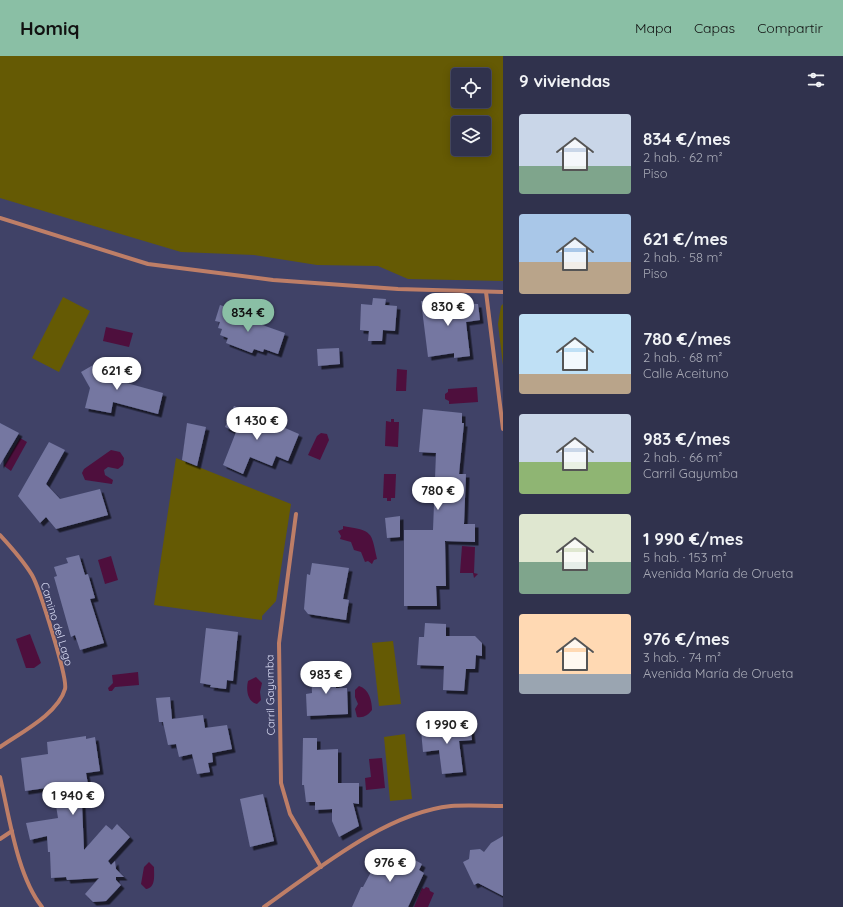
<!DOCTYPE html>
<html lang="es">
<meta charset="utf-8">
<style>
body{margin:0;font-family:Quicksand,sans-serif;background:#383a54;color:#f1f3f6;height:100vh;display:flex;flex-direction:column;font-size:15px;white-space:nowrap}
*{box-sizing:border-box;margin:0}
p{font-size:13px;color:#a8aab6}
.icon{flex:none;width:22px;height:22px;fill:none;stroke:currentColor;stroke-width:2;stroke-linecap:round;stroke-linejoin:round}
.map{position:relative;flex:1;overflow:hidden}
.drawer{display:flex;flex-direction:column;background:#30324d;width:340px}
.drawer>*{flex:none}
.buttons{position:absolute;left:451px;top:12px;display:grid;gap:8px}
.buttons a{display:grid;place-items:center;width:40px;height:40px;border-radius:4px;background:#30324d;box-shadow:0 2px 10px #0003,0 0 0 1px #4b4d65;font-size:20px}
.price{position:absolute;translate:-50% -34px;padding:0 9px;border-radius:14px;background:#fff;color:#222;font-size:13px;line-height:26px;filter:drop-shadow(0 1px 2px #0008)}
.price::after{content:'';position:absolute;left:50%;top:24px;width:12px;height:9px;margin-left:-6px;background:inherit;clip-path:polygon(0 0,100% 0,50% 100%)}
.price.active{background:#8abfa5;color:#111}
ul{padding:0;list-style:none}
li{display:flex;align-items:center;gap:12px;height:100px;padding:0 16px}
li span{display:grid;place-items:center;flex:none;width:112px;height:80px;border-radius:4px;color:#555}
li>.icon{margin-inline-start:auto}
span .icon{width:48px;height:48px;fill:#fffc;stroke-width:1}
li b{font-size:17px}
h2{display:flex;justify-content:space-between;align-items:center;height:48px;padding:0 16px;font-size:17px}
header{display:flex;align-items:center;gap:24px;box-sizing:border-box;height:56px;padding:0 20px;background:#8abfa5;color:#111}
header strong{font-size:19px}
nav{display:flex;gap:22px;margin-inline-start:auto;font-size:14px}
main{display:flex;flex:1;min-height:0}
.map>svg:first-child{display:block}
.green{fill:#655a04;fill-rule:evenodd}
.water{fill:#4e0f3d}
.building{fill:#7477a1;filter:url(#shadow)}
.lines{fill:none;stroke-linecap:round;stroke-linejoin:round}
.street{stroke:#be7e67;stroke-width:4}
.labels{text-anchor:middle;stroke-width:3;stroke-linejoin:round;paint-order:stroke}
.street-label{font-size:11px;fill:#dcdef6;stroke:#404267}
</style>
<header>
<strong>Homiq</strong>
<nav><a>Mapa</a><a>Capas</a><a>Compartir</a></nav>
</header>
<main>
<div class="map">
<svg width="503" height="851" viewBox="0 0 503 851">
<defs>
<filter id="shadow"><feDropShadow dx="3.5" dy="3.5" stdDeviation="0" flood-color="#0009"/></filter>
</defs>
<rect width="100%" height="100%" fill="#404267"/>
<g class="green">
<path d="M0 0H503V225L408 223 378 210 317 209 254 199 181 196 0 142ZM458 19H484V45H458ZM458 67H484V93H458Z"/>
<polygon points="63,241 90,255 59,316 32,302"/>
<polygon points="503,248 503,309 498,268 501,250"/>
<polygon points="176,402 291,448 276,545 262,560 262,564 154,549"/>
<polygon points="393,585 401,648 379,650 372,587"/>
<polygon points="405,678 412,743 390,745 384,681"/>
</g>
<g class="water">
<polygon points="106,271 133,277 129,291 103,285"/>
<polygon points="397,313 407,314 406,335 396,335"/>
<polygon points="477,331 478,346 449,348 449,345 445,343 445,338 448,336 448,333"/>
<polygon points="391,363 394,363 394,366 399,366 398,391 385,390 386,365 391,366"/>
<polygon points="321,377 327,378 329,384 320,404 308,399 317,380"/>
<polygon points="20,382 27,386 11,415 4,410"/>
<polygon points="111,394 120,396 124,402 123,409 118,413 108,411 104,414 105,419 113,424 112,428 85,424 82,417 84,413"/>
<polygon points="384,418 396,418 395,442 391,442 391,445 387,445 387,442 383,442"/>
<path d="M343 470C373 475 371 475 377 503L374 504 372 508 368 505 365 506 361 496 354 494 351 486 340 483 341 480 338 475 343 473Z"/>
<polygon points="462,490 475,491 474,517 478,518 474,522 473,517 460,517"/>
<polygon points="111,500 118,524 105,528 98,504"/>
<polygon points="30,578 41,607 34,612 26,612 16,583"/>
<polygon points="138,616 139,629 115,631 112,635 109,635 108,632 113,627 112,619"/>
<path d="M256 621 262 627 260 636 261 644 257 648C247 646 246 633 248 625Z"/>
<path d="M359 630C369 633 372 645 372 654 368 659 364 662 357 661L355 653 358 648 355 641V634Z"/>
<polygon points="382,702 385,732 366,734 365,722 371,721 369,703"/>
<path d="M149 806 154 811C154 819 156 832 146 833L141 828 144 811Z"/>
<polygon points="426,831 429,832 430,835 434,837 428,851 414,851 422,832 424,833"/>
</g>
<g class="building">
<polygon points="373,242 386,243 385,249 397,250 395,275 383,274 382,285 368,285 369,275 360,274 361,248 372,249"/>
<polygon points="421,245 478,248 480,264 466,266 470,300 454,302 454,297 428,301"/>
<polygon points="220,249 239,255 237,260 285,277 278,298 264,293 263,296 254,293 252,297 226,287 228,282 220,279 222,273 218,272 220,266 215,265"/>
<polygon points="339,292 340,308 318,310 317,293"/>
<polygon points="107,301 123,326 163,337 158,358 113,346 111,357 85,352 90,332 81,316"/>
<polygon points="234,350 299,378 288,405 276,400 272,410 250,401 243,418 223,409 236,376 225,371"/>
<polygon points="423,353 462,357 462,367 464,367 459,418 466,418 464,468 475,468 475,486 445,485 446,530 436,530 437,550 404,550 404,474 433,474 436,397 419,396"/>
<polygon points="0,367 19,377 0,409"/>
<polygon points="187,367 206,371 197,410 182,404"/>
<polygon points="49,386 65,394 46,428 60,443 100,433 108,459 56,473 46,461 40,467 18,440"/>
<polygon points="400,460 400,481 387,482 385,462"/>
<polygon points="79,499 85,519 88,518 95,542 90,543 104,587 80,594 75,579 71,581 54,521 57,520 54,511 68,507 66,502"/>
<polygon points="312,507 349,512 343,543 349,544 346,564 308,558 304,553 307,518 310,519"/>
<polygon points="425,567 446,568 446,580 475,580 482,587 482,600 476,599 475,613 466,613 464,635 443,634 444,610 417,609 419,581 424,581"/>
<polygon points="206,572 238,576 233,625 227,624 226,633 210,631 211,629 200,627"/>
<polygon points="335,612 336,632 347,632 348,658 307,660 306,638 312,637 311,613"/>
<polygon points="170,641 172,663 203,659 205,672 227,669 232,693 212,697 213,706 208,707 210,716 197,718 192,698 179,701 176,688 168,689 163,666 159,666 156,642"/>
<polygon points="470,667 472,684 459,685 463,716 442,718 439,694 423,696 421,674"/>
<polygon points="86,680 86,683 95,681 100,715 86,717 88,728 85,729 87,747 82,748 84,794 106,769 112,774 117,768 130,781 108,805 111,809 115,805 116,813 124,821 116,821 116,824 121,829 106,845 93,846 85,838 99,822 67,824 66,821 51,822 50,796 48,796 47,780 30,784 26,767 58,762 53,731 25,735 21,702 48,698 47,686"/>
<polygon points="303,682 317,682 317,694 338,693 338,727 359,727 359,748 353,747 359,770 339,781 332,765 332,753 315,754 315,746 306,746 304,729 302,729"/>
<polygon points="263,738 274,785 250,791 240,743"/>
<polygon points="503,780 503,840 478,827 474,829 463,806 469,803 470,794 480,793 484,796 491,787"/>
<polygon points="381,797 389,802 391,799 403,805 406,799 422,808 419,814 424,817 408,851 352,851 361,831 363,831"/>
</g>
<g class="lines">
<g class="street">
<polyline points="0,162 148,208 273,224 398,233 503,236"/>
<polyline points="486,236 503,373"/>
<polyline points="296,458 279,587 281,727 290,758 321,811"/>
<path d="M0 479C12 492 23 504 32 519 39 531 68 622 65 633 58 658 20 677 0 691"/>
<path d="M0 721C9 759 17 820 42 851"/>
<polyline points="0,783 12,775"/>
<path d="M264 851C317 814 385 757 451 750 468 749 486 750 503 750"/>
</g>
</g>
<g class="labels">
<g class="street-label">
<text transform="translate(57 568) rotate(73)" y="4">Camino del Lago</text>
<text transform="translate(270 639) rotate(-91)" y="4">Carril Gayumba</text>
</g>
</g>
</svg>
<div class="buttons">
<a><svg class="icon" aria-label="locate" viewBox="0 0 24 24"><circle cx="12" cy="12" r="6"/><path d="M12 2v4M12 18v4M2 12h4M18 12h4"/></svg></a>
<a><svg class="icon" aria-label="layers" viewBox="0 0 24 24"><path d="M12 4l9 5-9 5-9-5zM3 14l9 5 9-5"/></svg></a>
</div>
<b class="price" style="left:448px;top:271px">830 €</b>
<b class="price active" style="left:248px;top:277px">834 €</b>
<b class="price" style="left:117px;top:335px">621 €</b>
<b class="price" style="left:257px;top:385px">1 430 €</b>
<b class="price" style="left:438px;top:455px">780 €</b>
<b class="price" style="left:326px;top:639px">983 €</b>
<b class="price" style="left:447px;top:689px">1 990 €</b>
<b class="price" style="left:73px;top:760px">1 940 €</b>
<b class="price" style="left:390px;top:827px">976 €</b>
</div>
<section class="drawer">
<h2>9 viviendas<svg class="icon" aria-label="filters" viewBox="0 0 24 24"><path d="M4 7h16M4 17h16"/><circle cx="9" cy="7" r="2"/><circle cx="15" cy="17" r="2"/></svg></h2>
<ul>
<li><span style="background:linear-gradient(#c9d6e8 65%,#7fa58c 0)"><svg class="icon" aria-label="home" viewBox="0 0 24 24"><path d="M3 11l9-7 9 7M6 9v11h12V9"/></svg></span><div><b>834 €/mes</b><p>2 hab. · 62 m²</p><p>Piso</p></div></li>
<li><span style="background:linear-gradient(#a9c7e8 60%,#b9a48a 0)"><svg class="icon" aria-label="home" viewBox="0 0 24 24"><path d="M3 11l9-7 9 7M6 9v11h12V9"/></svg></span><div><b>621 €/mes</b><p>2 hab. · 58 m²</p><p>Piso</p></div></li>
<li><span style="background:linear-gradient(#bfe0f5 75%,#b9a48a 0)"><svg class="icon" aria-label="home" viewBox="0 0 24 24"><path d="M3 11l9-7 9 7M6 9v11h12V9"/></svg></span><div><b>780 €/mes</b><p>2 hab. · 68 m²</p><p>Calle Aceituno</p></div></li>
<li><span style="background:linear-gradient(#c9d6e8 60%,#8fb573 0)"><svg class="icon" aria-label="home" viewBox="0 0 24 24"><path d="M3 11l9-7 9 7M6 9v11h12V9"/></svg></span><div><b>983 €/mes</b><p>2 hab. · 66 m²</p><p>Carril Gayumba</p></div></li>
<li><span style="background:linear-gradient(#dfe7d0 60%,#7fa58c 0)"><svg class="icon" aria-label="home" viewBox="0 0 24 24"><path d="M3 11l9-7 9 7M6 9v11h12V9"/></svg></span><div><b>1 990 €/mes</b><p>5 hab. · 153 m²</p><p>Avenida María de Orueta</p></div></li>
<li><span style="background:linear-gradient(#ffd9b3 75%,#9aa5b1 0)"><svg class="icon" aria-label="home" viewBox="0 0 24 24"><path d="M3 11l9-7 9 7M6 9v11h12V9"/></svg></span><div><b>976 €/mes</b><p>3 hab. · 74 m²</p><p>Avenida María de Orueta</p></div></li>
</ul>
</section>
</main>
